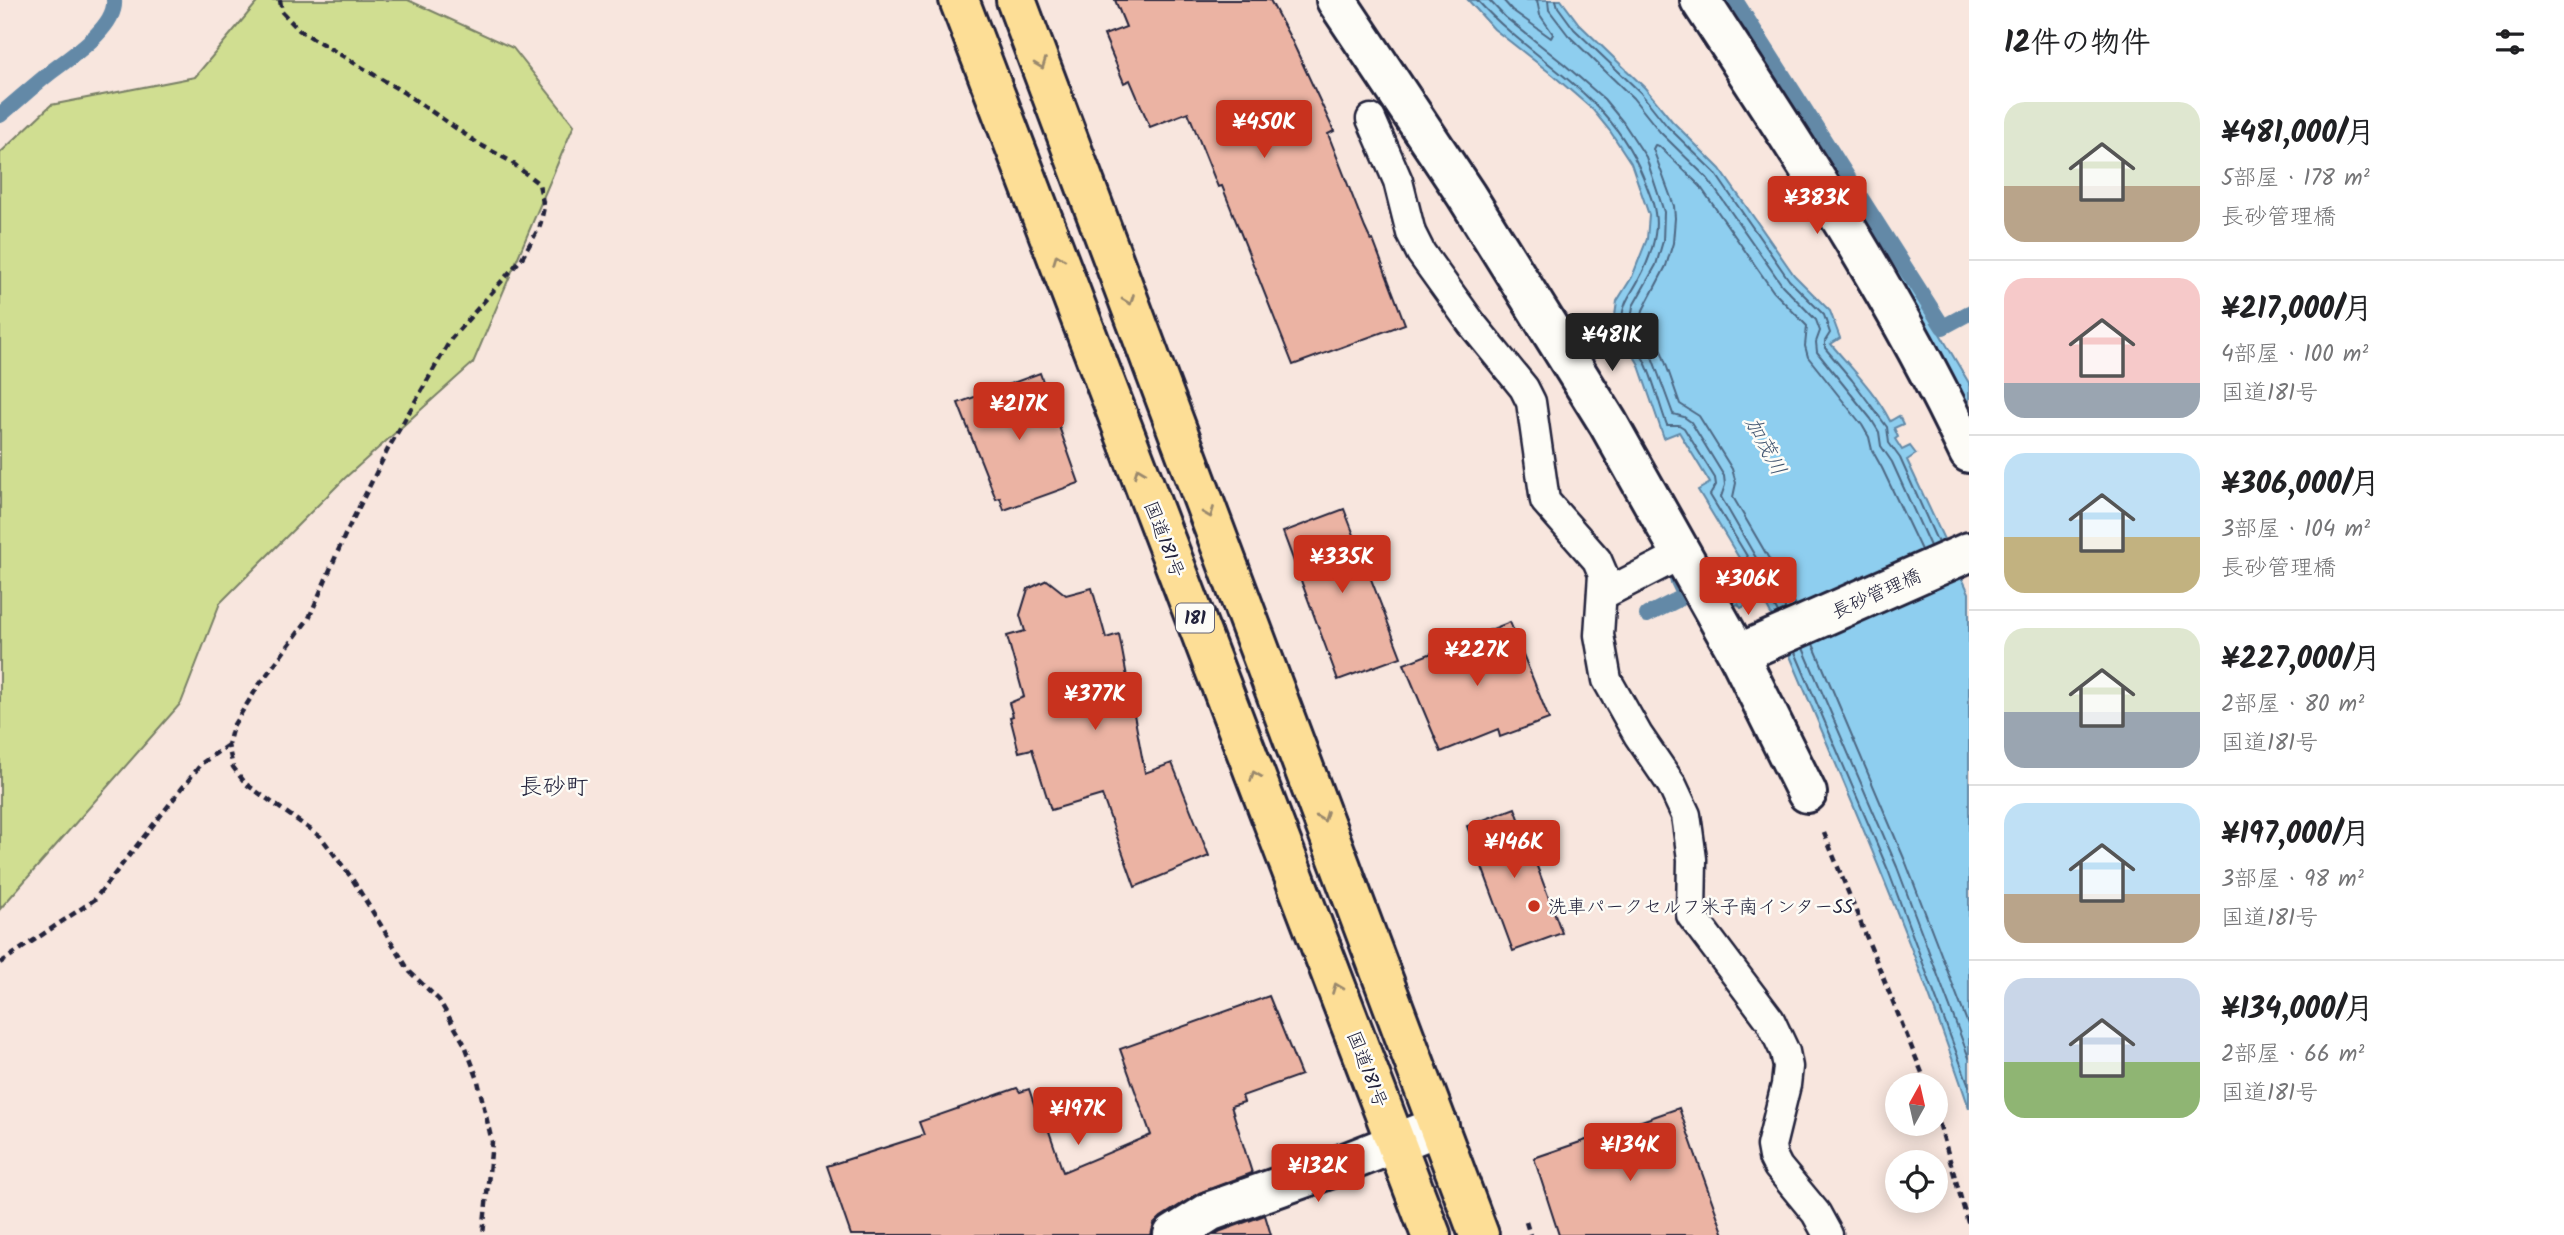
<!DOCTYPE html>
<html lang="ja">
<meta charset="utf-8">
<style>
body{margin:0;font-family:Kalam,"Klee One",sans-serif;background:#f2f2f2;color:#202124;height:100vh;display:flex;flex-direction:column;font-size:26px;white-space:nowrap}
*{box-sizing:border-box;margin:0}
p{font-size:23px;color:#757577}
.icon{flex:none;width:38px;height:38px;fill:none;stroke:currentColor;stroke-width:2;stroke-linecap:round;stroke-linejoin:round}
.map{position:relative;flex:1;overflow:hidden}
.panel{display:flex;flex-direction:column;background:#fff;width:595px}
.panel>*{flex:none}
.needle{width:46px;rotate:8deg}
.controls{position:absolute;left:1885px;top:1073px;display:grid;gap:14px}
.controls a{display:grid;place-items:center;width:63px;height:63px;border-radius:50%;background:#fff;box-shadow:0 4px 18px #0003;font-size:35px}
.price{position:absolute;translate:-50% -60px;padding:0 16px;border-radius:7px;background:#c8321e;color:#fff;font-size:23px;line-height:46px;filter:drop-shadow(0 2px 4px #0008)}
.price::after{content:'';position:absolute;left:50%;top:42px;width:21px;height:16px;margin-left:-10px;background:inherit;clip-path:polygon(0 0,100% 0,50% 100%)}
.price.current{background:#222;color:#fff}
ul{padding:0;list-style:none}
li{display:flex;align-items:center;gap:21px;height:175px;padding:0 35px}
li+li{border-top:2px solid #e0e0e0}
li span{display:grid;place-items:center;flex:none;width:196px;height:140px;border-radius:21px;color:#555}
li>.icon{margin-inline-start:auto}
span .icon{width:84px;height:84px;fill:#fffc;stroke-width:1}
li b{font-size:30px}
h2{display:flex;justify-content:space-between;align-items:center;height:84px;padding:0 35px;font-size:30px}
main{display:flex;flex:1;min-height:0}
.map>svg:first-child{display:block}
.green{fill:#d0de91;stroke:#798066;stroke-width:2}
.water{fill:#8eceef;stroke:#6389a7;stroke-width:2}
.lines{fill:none;stroke-linecap:round;stroke-linejoin:round}
.shore{stroke:#4d6783;stroke-width:2}
.stream{stroke:#6389a7;stroke-width:16}
.building{fill:#ebb3a3;stroke:#22223b;stroke-width:2}
.lane-casing{stroke:#22223b;stroke-width:33}
.street-casing{stroke:#22223b;stroke-width:44}
.highway-casing{stroke:#22223b;stroke-width:44}
.path{stroke:#22223b;stroke-width:4.5;stroke-dasharray:7 5;stroke-linecap:butt}
.lane{stroke:#fdfcf7;stroke-width:28}
.street{stroke:#fdfcf7;stroke-width:38}
.highway{stroke:#fdde96;stroke-width:38}
.oneway{stroke:#9a896d}
.poi-dot{fill:#c8321e;stroke:#fdfcf7;stroke-width:2.5}
.labels{text-anchor:middle;stroke-width:5;stroke-linejoin:round;paint-order:stroke}
.shield{fill:#fdfcf7;stroke:#646373;stroke-width:2}
.shield-label{font-size:18px;font-weight:bold;fill:#22223b}
.street-label{font-size:19px;fill:#22223b;stroke:#fdfcf7}
.poi-label{font-size:19px;fill:#22223b;stroke:#fdfcf7;text-anchor:start}
.water-label{font-size:21px;font-style:italic;fill:#425671;stroke:#fdfcf7}
.quarter-label{font-size:23px;fill:#22223b;stroke:#fdfcf7}
</style>
<main>
<div class="map">
<svg width="1969" height="1235" viewBox="0 0 1969 1235">
<rect width="100%" height="100%" fill="#f8e6de"/>
<filter id="ink" filterUnits="userSpaceOnUse"><feTurbulence type="fractalNoise" baseFrequency=".0143" numOctaves="2"/><feDisplacementMap in="SourceGraphic" scale="14" xChannelSelector="R" yChannelSelector="G"/><feConvolveMatrix kernelMatrix="1 2 1 2 8 2 1 2 1" color-interpolation-filters="sRGB"/></filter>
<g filter="url(#ink)">
<polygon class="green" points="259,0 408,0 513,48 574,125 473,363 345,478 220,603 181,703 0,909 0,153 51,105 195,77"/>
<g class="water">
<path d="M1468 0H1561L1579 24 1645 88 1672 121 1720 169 1794 275 1830 311 1840 338 1831 344C1851 368 1876 393 1890 421L1899 416 1903 424 1894 428 1898 437 1895 439 1902 450 1910 446 1916 454 1907 460 1969 593V1108C1915 945 1846 788 1779 630L1762 597 1741 608 1738 604 1729 608 1726 600 1735 596 1733 591 1753 581 1698 490 1710 483 1679 432 1664 438 1638 363 1614 323 1617 301 1632 277 1647 239 1649 215 1631 163 1610 131 1593 110 1554 76 1494 29Z"/>
<polygon points="1707,0 1729,0 1863,203 1969,383 1969,420"/>
</g>
<g class="lines">
<g class="shore">
<path d="M1477 0C1538 67 1615 94 1647 187 1650 195 1654 204 1655 213 1659 234 1649 261 1639 279 1632 293 1623 302 1622 318 1621 331 1638 348 1644 360 1654 380 1659 404 1667 425H1679L1684 428 1715 478 1716 485 1710 495 1759 576 1758 589 1768 594 1778 613"/>
<polyline points="1489,0 1505,17 1564,64 1604,99 1623,122 1646,157 1664,212 1663,241 1656,265 1633,306 1631,320 1652,357 1673,414 1684,417 1691,422 1724,476 1725,485 1721,497 1786,610"/>
<polyline points="1503,0 1512,10 1551,38 1553,34 1540,15 1537,0"/>
<polyline points="1548,0 1549,10 1568,35 1633,98 1660,132 1708,179 1782,285 1816,320 1820,331 1816,342 1817,352 1871,419 1879,432 1881,446 1892,462 1930,546"/>
<polyline points="1556,0 1558,7 1574,29 1640,92 1667,126 1715,173 1789,280 1824,315 1830,333 1825,341 1825,348 1852,380 1887,427 1889,443 1900,458 1938,543"/>
<polyline points="1796,605 1733,497 1736,483 1732,469 1699,416 1680,404 1662,353 1642,318 1643,310 1666,266 1673,243 1675,218 1674,206 1653,149 1655,145 1659,146 1700,186 1773,291 1807,326 1805,346 1808,357 1862,425 1869,437 1872,450 1882,468 1921,550"/>
<polyline points="1813,644 1906,863 1969,1027"/>
<polyline points="1803,648 1897,867 1969,1058"/>
<polyline points="1795,652 1888,870 1969,1086"/>
</g>
<g class="stream">
<polyline points="1735,0 1943,327 1969,313"/>
<path d="M0 115C17 101 33 86 51 72 70 57 117 27 114 0"/>
<polyline points="1647,615 1685,596 1677,579"/>
</g>
</g>
<g class="building">
<polygon points="1115,0 1270,0 1292,41 1334,131 1328,134 1365,228 1371,241 1373,240 1405,324 1293,365 1222,186 1218,187 1188,112 1150,127 1130,80 1124,83 1104,35 1126,27"/>
<polygon points="1040,373 1079,483 1004,510 1000,498 996,499 958,403"/>
<polygon points="1344,509 1401,657 1338,680 1283,532"/>
<polygon points="1047,580 1066,595 1092,588 1106,638 1119,634 1145,773 1172,763 1209,856 1135,887 1102,795 1051,810 1032,749 1019,752 1010,717 1013,716 1009,703 1024,697 1007,636 1025,631 1020,615 1028,589"/>
<polygon points="1510,622 1549,719 1500,737 1498,729 1441,752 1404,664"/>
<polygon points="1515,808 1562,933 1513,951 1467,826"/>
<polygon points="1269,996 1301,1075 1242,1096 1244,1102 1231,1106 1252,1173 1199,1193 1161,1217 1154,1224 1151,1235 851,1235 827,1166 924,1135 919,1122 1017,1088 1020,1092 1029,1089 1035,1107 1040,1105 1063,1172 1151,1135 1120,1049"/>
<polygon points="1679,1108 1724,1235 1559,1235 1534,1158"/>
<polygon points="1265,1215 1271,1235 1214,1235 1221,1231"/>
</g>
<g class="lines">
<defs>
<g id="lane">
<polyline points="1371,119 1398,181 1411,233 1421,253 1472,324 1524,388 1531,402 1545,501 1597,560 1603,574 1599,635 1607,680 1638,735 1672,785 1686,815 1692,859 1691,915 1770,1020 1785,1052 1788,1067 1786,1085 1771,1146 1773,1157 1778,1167 1816,1213 1828,1235"/>
<polyline points="1602,595 1682,554"/>
</g>
<g id="street">
<polyline points="1336,0 1466,195 1608,423 1738,654 1807,793"/>
<path d="M1700 0C1796 147 1894 293 1969 453"/>
<polyline points="1738,654 1969,552"/>
<polyline points="1173,1235 1211,1211 1340,1165 1439,1126"/>
</g>
<g id="highway">
<polyline points="959,0 1431,1235"/>
<polyline points="1016,0 1479,1235"/>
</g>
</defs>
<use href="#lane" class="lane-casing"/>
<use href="#street" class="street-casing"/>
<use href="#highway" class="highway-casing"/>
<g class="path">
<polyline points="280,0 282,12 299,30 403,92 479,144 510,161 539,184 544,207 540,226 522,258 451,339 388,449 345,535 309,618 259,685 233,726 228,745 233,767 246,784 321,837 351,877 410,972 439,1000 465,1045 477,1077 492,1142 483,1235"/>
<polyline points="1824,833 1927,1085"/>
<polyline points="0,963 94,900 202,763 228,745"/>
<polyline points="1936,1112 1969,1226"/>
<polyline points="1526,1222 1530,1235"/>
</g>
<use href="#lane" class="lane"/>
<use href="#street" class="street"/>
<use href="#highway" class="highway"/>
</g>
<defs><path id="oneway-chevron" d="M-2-3.5L2.5 0L-2 3.5" fill="none" stroke-width="1.6" stroke-linecap="round" stroke-linejoin="round" transform="scale(1.75)"/></defs>
<g class="oneway">
<use href="#oneway-chevron" transform="translate(1041 64) rotate(69)"/>
<use href="#oneway-chevron" transform="translate(1058 259) rotate(-111)"/>
<use href="#oneway-chevron" transform="translate(1129 300) rotate(69)"/>
<use href="#oneway-chevron" transform="translate(1139 472) rotate(-111)"/>
<use href="#oneway-chevron" transform="translate(1209 513) rotate(69)"/>
<use href="#oneway-chevron" transform="translate(1255 776) rotate(-111)"/>
<use href="#oneway-chevron" transform="translate(1323 817) rotate(69)"/>
<use href="#oneway-chevron" transform="translate(1337 988) rotate(-111)"/>
</g>
</g>
<circle class="poi-dot" cx="1534" cy="906" r="7"/>
<g class="labels">
<rect class="shield" x="1176" y="603.5" width="38" height="29" rx="5"/>
<g class="shield-label">
<text x="1195" y="624">181</text>
</g>
<g class="street-label">
<text transform="translate(1165 539) rotate(69)" y="7">国道181号</text>
<text transform="translate(1876 593) rotate(-24)" y="7">長砂管理橋</text>
<text transform="translate(1368 1069) rotate(69)" y="7">国道181号</text>
</g>
<g class="poi-label">
<text x="1548" y="913">洗車パークセルフ米子南インターSS</text>
</g>
<g class="water-label">
<text transform="translate(1766 446) rotate(62)" y="7">加茂川</text>
</g>
<g class="quarter-label">
<text x="554" y="794">長砂町</text>
</g>
</g>
</svg>
<div class="controls">
<a><svg class="needle" viewBox="-14 -14 28 28"><path d="M0-13l5 13h-10z" fill="#e53935"/><path d="M0 13l5-13h-10z" fill="#757577"/></svg></a>
<a><svg class="icon" aria-label="locate" viewBox="0 0 24 24"><circle cx="12" cy="12" r="6"/><path d="M12 2v4M12 18v4M2 12h4M18 12h4"/></svg></a>
</div>
<b class="price" style="left:1264px;top:160px">¥450K</b>
<b class="price" style="left:1817px;top:236px">¥383K</b>
<b class="price current" style="left:1612px;top:373px">¥481K</b>
<b class="price" style="left:1019px;top:442px">¥217K</b>
<b class="price" style="left:1342px;top:595px">¥335K</b>
<b class="price" style="left:1748px;top:617px">¥306K</b>
<b class="price" style="left:1477px;top:688px">¥227K</b>
<b class="price" style="left:1095px;top:732px">¥377K</b>
<b class="price" style="left:1514px;top:880px">¥146K</b>
<b class="price" style="left:1078px;top:1147px">¥197K</b>
<b class="price" style="left:1630px;top:1183px">¥134K</b>
<b class="price" style="left:1318px;top:1204px">¥132K</b>
</div>
<section class="panel">
<h2>12件の物件<svg class="icon" aria-label="filters" viewBox="0 0 24 24"><path d="M4 7h16M4 17h16"/><circle cx="9" cy="7" r="2"/><circle cx="15" cy="17" r="2"/></svg></h2>
<ul>
<li><span style="background:linear-gradient(#dfe7d0 60%,#b9a48a 0)"><svg class="icon" aria-label="home" viewBox="0 0 24 24"><path d="M3 11l9-7 9 7M6 9v11h12V9"/></svg></span><div><b>¥481,000/月</b><p>5部屋 · 178 m²</p><p>長砂管理橋</p></div></li>
<li><span style="background:linear-gradient(#f6c9c9 75%,#9aa5b1 0)"><svg class="icon" aria-label="home" viewBox="0 0 24 24"><path d="M3 11l9-7 9 7M6 9v11h12V9"/></svg></span><div><b>¥217,000/月</b><p>4部屋 · 100 m²</p><p>国道181号</p></div></li>
<li><span style="background:linear-gradient(#bfe0f5 60%,#c2b280 0)"><svg class="icon" aria-label="home" viewBox="0 0 24 24"><path d="M3 11l9-7 9 7M6 9v11h12V9"/></svg></span><div><b>¥306,000/月</b><p>3部屋 · 104 m²</p><p>長砂管理橋</p></div></li>
<li><span style="background:linear-gradient(#dfe7d0 60%,#9aa5b1 0)"><svg class="icon" aria-label="home" viewBox="0 0 24 24"><path d="M3 11l9-7 9 7M6 9v11h12V9"/></svg></span><div><b>¥227,000/月</b><p>2部屋 · 80 m²</p><p>国道181号</p></div></li>
<li><span style="background:linear-gradient(#bfe0f5 65%,#b9a48a 0)"><svg class="icon" aria-label="home" viewBox="0 0 24 24"><path d="M3 11l9-7 9 7M6 9v11h12V9"/></svg></span><div><b>¥197,000/月</b><p>3部屋 · 98 m²</p><p>国道181号</p></div></li>
<li><span style="background:linear-gradient(#c9d6e8 60%,#8fb573 0)"><svg class="icon" aria-label="home" viewBox="0 0 24 24"><path d="M3 11l9-7 9 7M6 9v11h12V9"/></svg></span><div><b>¥134,000/月</b><p>2部屋 · 66 m²</p><p>国道181号</p></div></li>
</ul>
</section>
</main>
